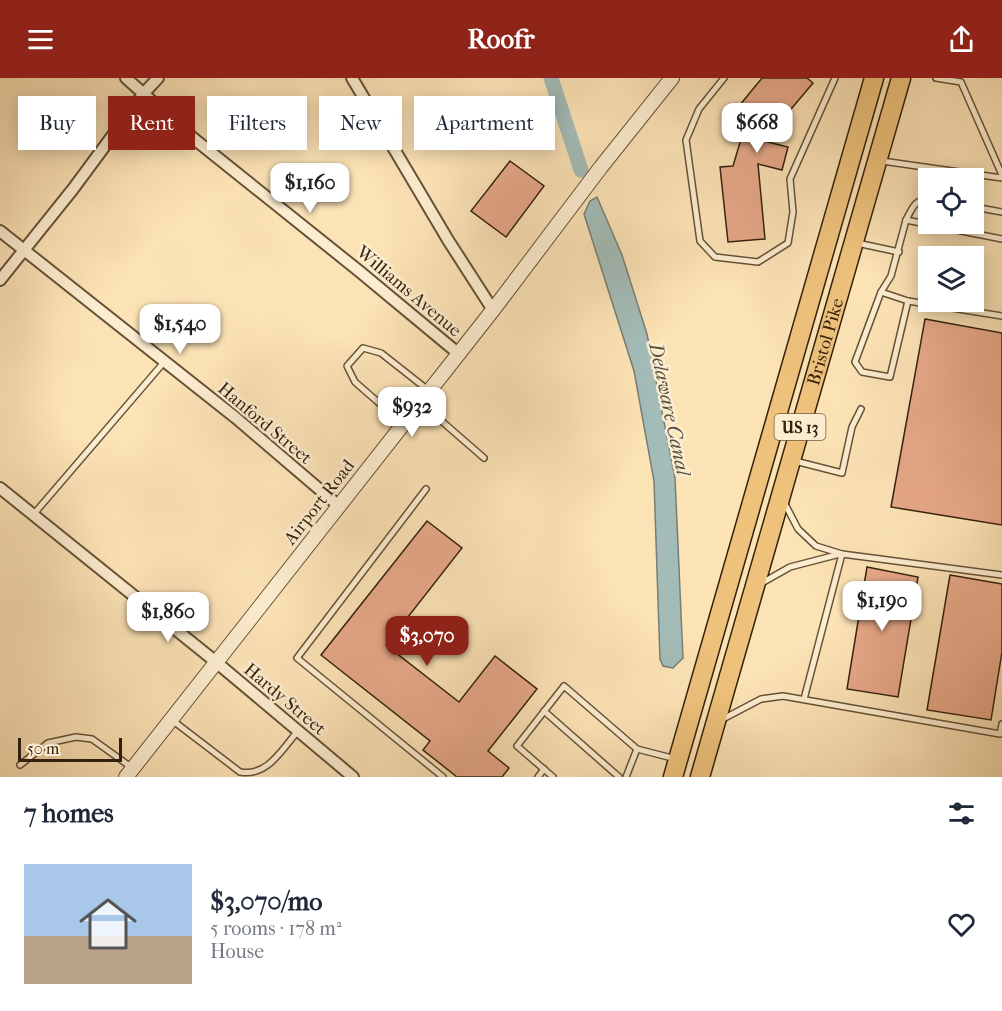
<!DOCTYPE html>
<meta charset="utf-8">
<style>
body{margin:0;font-family:"IM FELL French Canon",serif;background:#f6f6f7;color:#1f2937;height:100vh;display:flex;flex-direction:column;font-size:22px;white-space:nowrap}
*{box-sizing:border-box;margin:0}
p{font-size:20px;color:#747a83}
.icon{flex:none;width:33px;height:33px;fill:none;stroke:currentColor;stroke-width:2;stroke-linecap:round;stroke-linejoin:round}
.map{position:relative;height:699px;overflow:hidden}
.drawer{display:flex;flex-direction:column;background:#fff;flex:1}
.drawer>*{flex:none}
.banner{position:absolute;left:18px;top:18px;width:600px;height:54px;display:flex;gap:12px}
.fabs{position:absolute;left:918px;top:90px;display:grid;gap:12px}
.fabs a{display:grid;place-items:center;width:66px;height:66px;border-radius:0px;background:#fff;box-shadow:0 3px 15px #0003;font-size:30px}
.scale{position:absolute;left:18px;bottom:15px;width:104px;box-sizing:border-box;padding-left:6px;border:3px solid #34210d;border-top:0;font-size:16px;line-height:21px;white-space:nowrap;color:#34210d;-webkit-text-stroke:4px #fdedd0;paint-order:stroke}
.price{position:absolute;translate:-50% -51px;padding:0 14px;border-radius:12px;background:#fff;color:#222;font-size:20px;line-height:39px;filter:drop-shadow(0 2px 3px #0008)}
.price::after{content:'';position:absolute;left:50%;top:36px;width:18px;height:14px;margin-left:-9px;background:inherit;clip-path:polygon(0 0,100% 0,50% 100%)}
.price.on{background:#8f2418;color:#fff}
ul{padding:0;list-style:none}
li{display:flex;align-items:center;gap:18px;height:150px;padding:0 24px}
li+li{border-top:2px solid #e0e1e3}
li span{display:grid;place-items:center;flex:none;width:168px;height:120px;border-radius:0px;color:#555}
li>.icon{margin-inline-start:auto}
span .icon{width:72px;height:72px;fill:#fffc;stroke-width:1}
li b{font-size:26px}
h2{display:flex;justify-content:space-between;align-items:center;height:72px;padding:0 24px;font-size:26px}
.chip{padding:0 21px;border-radius:0px;background:#fff;box-shadow:0 3px 15px #0003;font-size:21px;line-height:54px}
.chip.on{background:#8f2418;color:#fff}
header{display:flex;justify-content:space-between;align-items:center;height:78px;padding:0 24px;background:#8f2418;color:#fff;font-size:27px;font-weight:700}
.map>svg:first-child{display:block}
.water{fill:#a3bcb8;stroke:#777e74;stroke-width:1.5}
.lines{fill:none;stroke-linecap:round;stroke-linejoin:round}
.canal{stroke:#a3bcb8;stroke-width:15}
.building{fill:#e7a888;stroke:#34210d;stroke-width:1.5}
.service-casing{stroke:#665237;stroke-width:8}
.minor-casing{stroke:#665237;stroke-width:14}
.tertiary-casing{stroke:#665237;stroke-width:16}
.trunk-casing{stroke:#34210d;stroke-width:21}
.service{stroke:#fdedd0;stroke-width:5}
.minor{stroke:#fdedd0;stroke-width:10}
.tertiary{stroke:#fdedd0;stroke-width:14}
.trunk{stroke:#eec27b;stroke-width:18}
.labels{text-anchor:middle;stroke-width:5;stroke-linejoin:round;paint-order:stroke}
.shield{fill:#fdedd0;stroke:#705e48;stroke-width:1.5}
.shield-label{font-size:16px;font-weight:bold;fill:#34210d}
.street-label{font-size:18px;fill:#34210d;stroke:#fdedd0}
.water-label{font-size:20px;font-style:italic;fill:#555040;stroke:#fdedd0}
</style>
<header><svg class="icon" aria-label="menu" viewBox="0 0 24 24"><path d="M4 6h16M4 12h16M4 18h16"/></svg>Roofr<svg class="icon" aria-label="share" viewBox="0 0 24 24"><path d="M12 15V3M7 8l5-5 5 5M5 13v7h14v-7"/></svg></header>
<div class="map">
<svg width="1002" height="699" viewBox="0 0 1002 699">
<rect width="100%" height="100%" fill="#fce3b6"/>
<filter id="stains"><feTurbulence type="fractalNoise" baseFrequency=".00333" numOctaves="4"/><feColorMatrix values="0 0 0 0 .2 0 0 0 0 .09 0 0 0 0 .02 0 0 0 .5 -.17"/></filter>
<radialGradient id="worn" r=".72"><stop offset=".6" stop-color="#630" stop-opacity="0"/><stop offset="1" stop-color="#630" stop-opacity=".3"/></radialGradient>
<polygon class="water" points="597,119 622,177 647,256 675,400 683,580 673,590 663,588 660,581 654,403 634,293 584,136 590,123"/>
<g class="lines">
<polyline class="canal" points="551,0 581,92"/>
</g>
<g class="building">
<polygon points="762,0 807,0 813,5 764,63 788,69 782,92 758,86 765,161 728,164 720,89 733,88 744,51 730,39"/>
<polygon points="510,83 544,108 506,159 471,133"/>
<polygon points="925,241 1002,255 1002,447 891,429"/>
<polygon points="427,443 462,470 386,567 459,624 495,578 537,611 488,673 509,690 502,699 457,699 423,672 430,663 321,577"/>
<polygon points="867,489 918,499 898,619 847,611"/>
<polygon points="950,497 1002,506 1002,574 991,642 927,632"/>
</g>
<g class="lines">
<defs>
<g id="service">
<polyline points="724,0 699,31 686,62 700,163 715,179 758,184 788,165 793,134 790,101 835,0"/>
<polyline points="936,0 961,4 1002,97"/>
<polyline points="882,83 1002,100"/>
<polyline points="974,129 1002,134"/>
<path d="M906 142C912 131 915 121 928 121"/>
<polyline points="857,165 899,174"/>
<polyline points="881,214 908,223 1002,238"/>
<polyline points="908,223 890,299 862,294 855,284 881,214 891,198 906,142 1002,161"/>
<polyline points="422,326 484,380"/>
<polyline points="402,345 355,304 347,288 363,270 381,275 428,312"/>
<polyline points="795,383 842,395 852,349 861,331"/>
<polyline points="426,411 297,580 443,699"/>
<polyline points="785,426 798,451 816,468 842,476 1002,497"/>
<polyline points="33,437 165,283"/>
<polyline points="760,506 790,489 840,476"/>
<polyline points="804,621 842,476"/>
<polyline points="544,633 619,699"/>
<path d="M172 642 240 694C268 699 282 671 298 653"/>
<polyline points="721,642 761,621 783,618 1000,656 1002,646"/>
<polyline points="637,671 676,681"/>
<polyline points="20,687 48,665 76,659 92,661 131,689"/>
<polyline points="538,699 544,691"/>
<polyline points="553,699 517,668 564,608 637,671 626,699"/>
</g>
<g id="minor">
<polyline points="126,0 193,60 359,193 459,276"/>
<polyline points="352,0 448,162 493,232"/>
<polyline points="0,153 236,340 339,428"/>
<polyline points="0,202 73,111 144,15 158,0"/>
<polyline points="0,410 216,584 353,699"/>
</g>
<polyline id="tertiary" points="126,699 493,232 601,89 672,0"/>
<g id="trunk">
<polyline points="673,699 874,0"/>
<path id="s1" d="M700 699 901 0"/>
</g>
</defs>
<use href="#service" class="service-casing"/>
<use href="#minor" class="minor-casing"/>
<use href="#tertiary" class="tertiary-casing"/>
<use href="#trunk" class="trunk-casing"/>
<use href="#service" class="service"/>
<use href="#minor" class="minor"/>
<use href="#tertiary" class="tertiary"/>
<use href="#trunk" class="trunk"/>
</g>
<g class="labels">
<rect class="shield" x="774.5" y="336" width="51" height="26" rx="4.5"/>
<g class="shield-label">
<text x="800" y="355">US 13</text>
</g>
<g class="street-label">
<text transform="translate(409 213) rotate(40)" y="6">Williams Avenue</text>
<text dy="6" stroke="none"><textPath href="#s1" startOffset="453">Bristol Pike</textPath></text>
<text transform="translate(265 345) rotate(40)" y="6">Hanford Street</text>
<text transform="translate(319 424) rotate(-52)" y="6">Airport Road</text>
<text transform="translate(285 621) rotate(40)" y="6">Hardy Street</text>
</g>
<g class="water-label">
<text transform="translate(670 331) rotate(78)" y="7">Delaware Canal</text>
</g>
</g>
<rect width="100%" height="100%" filter="url(#stains)"/>
<rect width="100%" height="100%" fill="url(#worn)"/>
</svg>
<div class="fabs">
<a><svg class="icon" aria-label="locate" viewBox="0 0 24 24"><circle cx="12" cy="12" r="6"/><path d="M12 2v4M12 18v4M2 12h4M18 12h4"/></svg></a>
<a><svg class="icon" aria-label="layers" viewBox="0 0 24 24"><path d="M12 4l9 5-9 5-9-5zM3 14l9 5 9-5"/></svg></a>
</div>
<div class="scale">50 m</div>
<b class="price" style="left:757px;top:76px">$668</b>
<b class="price" style="left:310px;top:136px">$1,160</b>
<b class="price" style="left:180px;top:277px">$1,540</b>
<b class="price" style="left:412px;top:360px">$932</b>
<b class="price" style="left:882px;top:554px">$1,190</b>
<b class="price" style="left:168px;top:565px">$1,860</b>
<b class="price on" style="left:427px;top:589px">$3,070</b>
<div class="banner">
<a class="chip">Buy</a>
<a class="chip on">Rent</a>
<a class="chip">Filters</a>
<a class="chip">New</a>
<a class="chip">Apartment</a>
</div>
</div>
<section class="drawer">
<h2>7 homes<svg class="icon" aria-label="filters" viewBox="0 0 24 24"><path d="M4 7h16M4 17h16"/><circle cx="9" cy="7" r="2"/><circle cx="15" cy="17" r="2"/></svg></h2>
<ul>
<li><span style="background:linear-gradient(#a9c7e8 60%,#b9a48a 0)"><svg class="icon" aria-label="home" viewBox="0 0 24 24"><path d="M3 11l9-7 9 7M6 9v11h12V9"/></svg></span><div><b>$3,070/mo</b><p>5 rooms · 178 m²</p><p>House</p></div><svg class="icon" aria-label="heart" viewBox="0 0 24 24"><path d="M12 20l-8-8c-3-5 5-10 8-4 3-6 11-1 8 4z"/></svg></li>
</ul>
</section>
